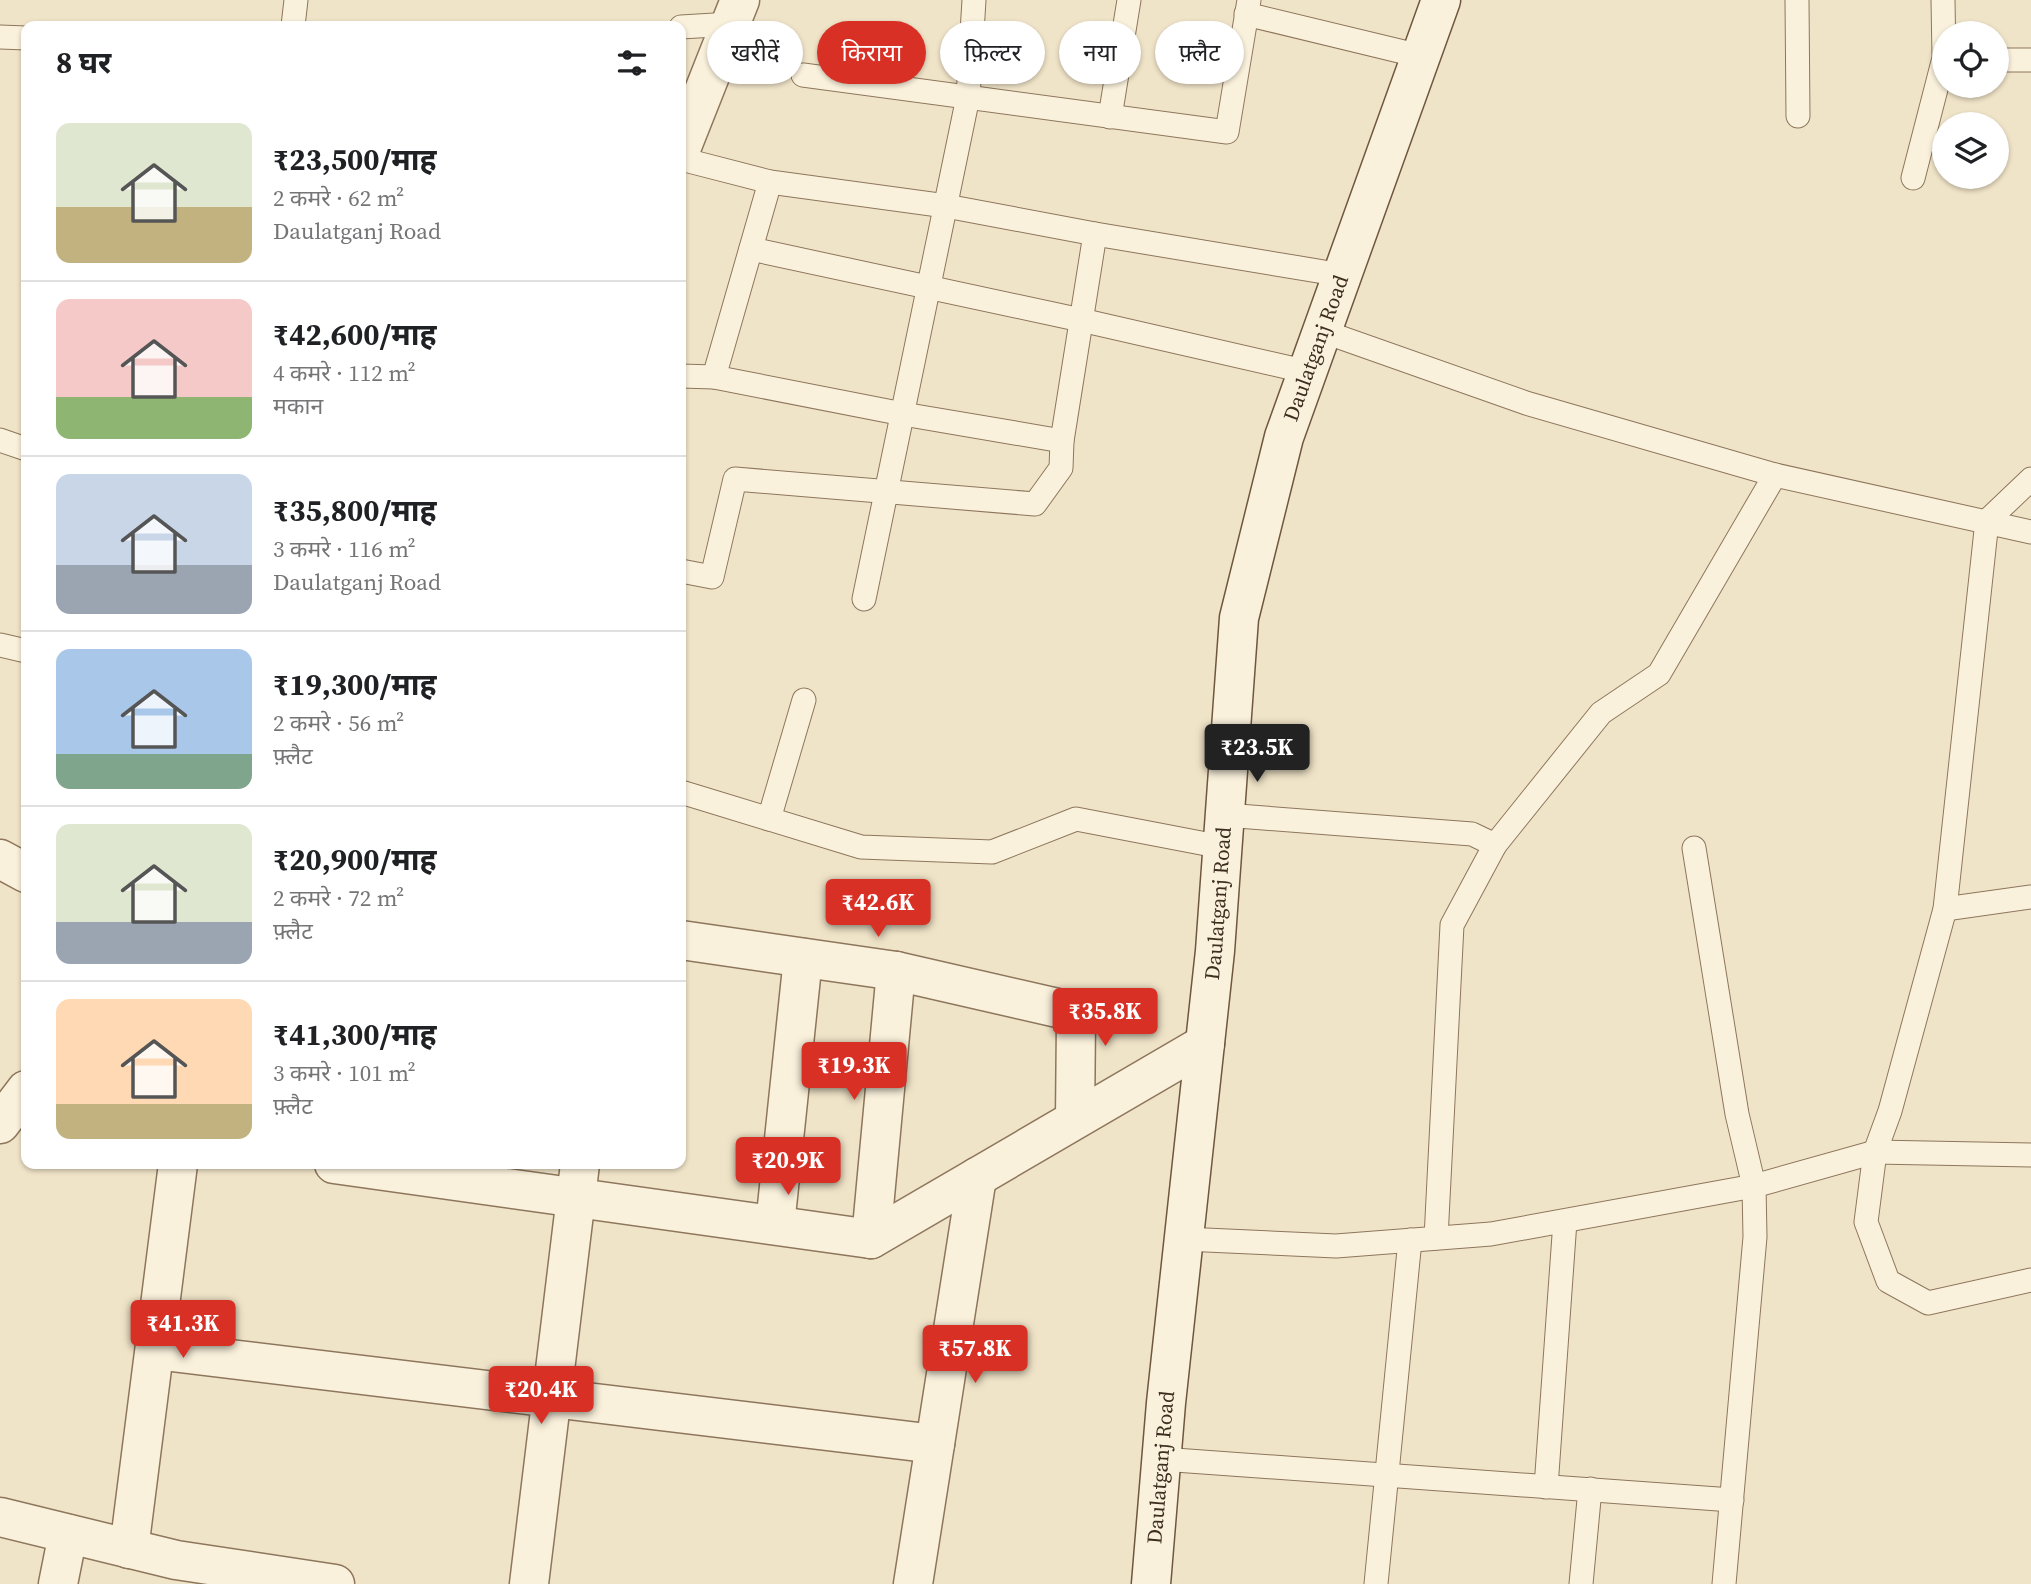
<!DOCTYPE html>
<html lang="hi">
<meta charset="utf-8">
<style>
body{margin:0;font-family:"Source Serif 4","Noto Sans Devanagari",serif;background:#f6f6f6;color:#202124;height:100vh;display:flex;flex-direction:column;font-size:26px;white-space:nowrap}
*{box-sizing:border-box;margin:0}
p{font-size:23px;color:#757577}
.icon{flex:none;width:38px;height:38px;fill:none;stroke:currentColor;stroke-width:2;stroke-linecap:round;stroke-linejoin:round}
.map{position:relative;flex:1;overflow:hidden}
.sheet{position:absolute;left:21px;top:21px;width:665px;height:1148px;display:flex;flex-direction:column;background:#fff;border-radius:14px;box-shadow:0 2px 5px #0004}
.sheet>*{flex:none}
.top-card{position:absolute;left:707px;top:21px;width:665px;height:63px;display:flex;gap:14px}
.buttons{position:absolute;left:1932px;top:21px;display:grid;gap:14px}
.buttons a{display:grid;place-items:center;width:77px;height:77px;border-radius:50%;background:#fff;box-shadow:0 2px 5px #0004;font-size:35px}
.price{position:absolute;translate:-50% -60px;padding:0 16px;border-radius:7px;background:#d93025;color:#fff;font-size:23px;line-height:46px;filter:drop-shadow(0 2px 4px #0008)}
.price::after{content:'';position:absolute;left:50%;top:42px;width:21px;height:16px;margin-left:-10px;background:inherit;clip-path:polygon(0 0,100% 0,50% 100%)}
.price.active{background:#222;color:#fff}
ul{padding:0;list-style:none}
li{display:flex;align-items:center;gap:21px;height:175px;padding:0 35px}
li+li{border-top:2px solid #e0e0e0}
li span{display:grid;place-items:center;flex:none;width:196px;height:140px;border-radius:14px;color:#555}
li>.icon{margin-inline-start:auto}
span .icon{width:84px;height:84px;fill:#fffc;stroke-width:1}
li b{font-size:30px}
h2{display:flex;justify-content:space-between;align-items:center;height:84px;padding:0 35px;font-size:30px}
.tag{padding:0 24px;border-radius:32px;background:#fff;box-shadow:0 2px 5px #0004;font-size:24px;line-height:63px}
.tag.active{background:#d93025;color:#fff}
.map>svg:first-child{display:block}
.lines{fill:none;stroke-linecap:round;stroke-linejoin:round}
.lane-casing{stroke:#8d765c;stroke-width:25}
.street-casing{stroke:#8d765c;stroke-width:41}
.secondary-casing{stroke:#6f573f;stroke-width:41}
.lane{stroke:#faf1dc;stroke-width:23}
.street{stroke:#faf1dc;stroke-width:38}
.secondary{stroke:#faf1dc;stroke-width:38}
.labels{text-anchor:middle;stroke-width:7;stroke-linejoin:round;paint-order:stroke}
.street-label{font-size:21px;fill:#3d2e20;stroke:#f7eed8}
</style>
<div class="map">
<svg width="2031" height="1584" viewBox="0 0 2031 1584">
<rect width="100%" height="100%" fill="#f0e4c8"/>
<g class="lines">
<defs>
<g id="lane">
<polyline points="1797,0 1798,116"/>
<polyline points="1246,14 1420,56"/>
<polyline points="293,26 296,0"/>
<polyline points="681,27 731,24"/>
<polyline points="0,37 26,38"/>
<polyline points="1997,60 2031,60"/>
<polyline points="803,75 1227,132 1249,0"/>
<polyline points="1110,117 1129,0"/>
<polyline points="681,159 770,182 946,206 1095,234 1342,275"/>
<polyline points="1913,178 1944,58 1943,0"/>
<polyline points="751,249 1081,320 1308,372"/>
<polyline points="1322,331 1526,403 1775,475 2031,532"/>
<polyline points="681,376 714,377 903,414 1062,441"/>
<polyline points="714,377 770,182"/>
<polyline points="0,440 26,449"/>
<polyline points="2031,479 1987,521 1945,909 1890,1111 1875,1152 1866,1222 1888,1281 1928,1303 2031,1280"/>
<polyline points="681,571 712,577 735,479 1035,504 1061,468 1062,441 1095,234"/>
<polyline points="864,599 968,97 974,0"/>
<polyline points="0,645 26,651"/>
<polyline points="681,792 861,847 992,852 1076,819 1222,847"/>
<polyline points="1225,815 1472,834 1495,845"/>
<polyline points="769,819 804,700"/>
<polyline points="1694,848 1737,1114 1754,1186 1755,1237 1724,1584"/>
<polyline points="1945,909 2031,897"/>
<polyline points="1436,1238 1452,925 1495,845 1601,713 1659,674 1775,475"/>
<polyline points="1184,1239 1336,1246 1491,1234 1754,1186 1875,1152 2031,1155"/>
<polyline points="1161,1459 1732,1500"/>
<polyline points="1546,1487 1565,1221"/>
<polyline points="1376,1584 1410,1240"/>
<polyline points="1581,1584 1590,1489"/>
</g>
<g id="street">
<polyline points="681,149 740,0"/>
<polyline points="0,859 26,873"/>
<polyline points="681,940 896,971 1062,1009 1076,1021 1075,1119"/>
<polyline points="0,1124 26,1090"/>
<polyline points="334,1164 871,1239 1205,1044"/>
<polyline points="775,1225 803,958"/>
<polyline points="871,1239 896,971"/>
<polyline points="155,1350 935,1444"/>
<polyline points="0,1517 176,1560 335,1584"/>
<polyline points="129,1549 178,1164"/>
<polyline points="58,1584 68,1534"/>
<polyline points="529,1584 580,1164"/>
<polyline points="913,1584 977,1177"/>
</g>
<g id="secondary">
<path id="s1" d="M1151 1584 1166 1403 1215 951 1239 618 1284 437 1441 0"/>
</g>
</defs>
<use href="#lane" class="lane-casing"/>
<use href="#street" class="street-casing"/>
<use href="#secondary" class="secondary-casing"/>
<use href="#lane" class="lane"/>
<use href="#street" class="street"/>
<use href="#secondary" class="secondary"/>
</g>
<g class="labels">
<g class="street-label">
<text dy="7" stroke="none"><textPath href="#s1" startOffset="1251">Daulatganj Road</textPath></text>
<text dy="7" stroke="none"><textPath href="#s1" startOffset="684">Daulatganj Road</textPath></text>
<text dy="7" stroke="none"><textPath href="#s1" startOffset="117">Daulatganj Road</textPath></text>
</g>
</g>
</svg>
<div class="buttons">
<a><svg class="icon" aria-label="locate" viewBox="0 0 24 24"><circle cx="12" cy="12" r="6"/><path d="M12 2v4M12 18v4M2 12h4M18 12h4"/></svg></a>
<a><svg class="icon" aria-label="layers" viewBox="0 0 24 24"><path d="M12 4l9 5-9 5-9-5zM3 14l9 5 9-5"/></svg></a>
</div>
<b class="price active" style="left:1257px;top:784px">₹23.5K</b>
<b class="price" style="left:878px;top:939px">₹42.6K</b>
<b class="price" style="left:1105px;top:1048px">₹35.8K</b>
<b class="price" style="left:854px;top:1102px">₹19.3K</b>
<b class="price" style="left:788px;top:1197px">₹20.9K</b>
<b class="price" style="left:183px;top:1360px">₹41.3K</b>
<b class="price" style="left:975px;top:1385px">₹57.8K</b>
<b class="price" style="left:541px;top:1426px">₹20.4K</b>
<div class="top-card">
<a class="tag">खरीदें</a>
<a class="tag active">किराया</a>
<a class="tag">फ़िल्टर</a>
<a class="tag">नया</a>
<a class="tag">फ़्लैट</a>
</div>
<section class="sheet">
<h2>8 घर<svg class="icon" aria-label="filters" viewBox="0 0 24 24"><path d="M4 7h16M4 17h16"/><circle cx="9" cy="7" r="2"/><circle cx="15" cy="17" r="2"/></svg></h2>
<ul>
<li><span style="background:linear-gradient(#dfe7d0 60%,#c2b280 0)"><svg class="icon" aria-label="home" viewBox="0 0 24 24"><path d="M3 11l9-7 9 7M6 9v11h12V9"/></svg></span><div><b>₹23,500/माह</b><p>2 कमरे · 62 m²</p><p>Daulatganj Road</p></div></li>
<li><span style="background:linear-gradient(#f6c9c9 70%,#8fb573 0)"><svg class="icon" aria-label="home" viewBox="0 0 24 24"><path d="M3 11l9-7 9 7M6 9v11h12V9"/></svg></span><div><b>₹42,600/माह</b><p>4 कमरे · 112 m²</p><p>मकान</p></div></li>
<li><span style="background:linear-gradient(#c9d6e8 65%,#9aa5b1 0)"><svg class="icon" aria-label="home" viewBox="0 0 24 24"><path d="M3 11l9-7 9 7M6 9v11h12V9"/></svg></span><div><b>₹35,800/माह</b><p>3 कमरे · 116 m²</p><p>Daulatganj Road</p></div></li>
<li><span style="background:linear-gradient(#a9c7e8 75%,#7fa58c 0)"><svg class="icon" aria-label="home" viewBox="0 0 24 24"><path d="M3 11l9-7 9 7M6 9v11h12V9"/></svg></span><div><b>₹19,300/माह</b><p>2 कमरे · 56 m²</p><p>फ़्लैट</p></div></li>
<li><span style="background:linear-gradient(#dfe7d0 70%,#9aa5b1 0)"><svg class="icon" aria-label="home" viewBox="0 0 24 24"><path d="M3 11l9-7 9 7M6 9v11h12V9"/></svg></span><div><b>₹20,900/माह</b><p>2 कमरे · 72 m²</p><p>फ़्लैट</p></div></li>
<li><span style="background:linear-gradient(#ffd9b3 75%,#c2b280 0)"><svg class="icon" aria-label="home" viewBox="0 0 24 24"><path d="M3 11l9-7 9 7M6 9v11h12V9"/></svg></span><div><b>₹41,300/माह</b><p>3 कमरे · 101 m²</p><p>फ़्लैट</p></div></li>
</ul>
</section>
</div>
